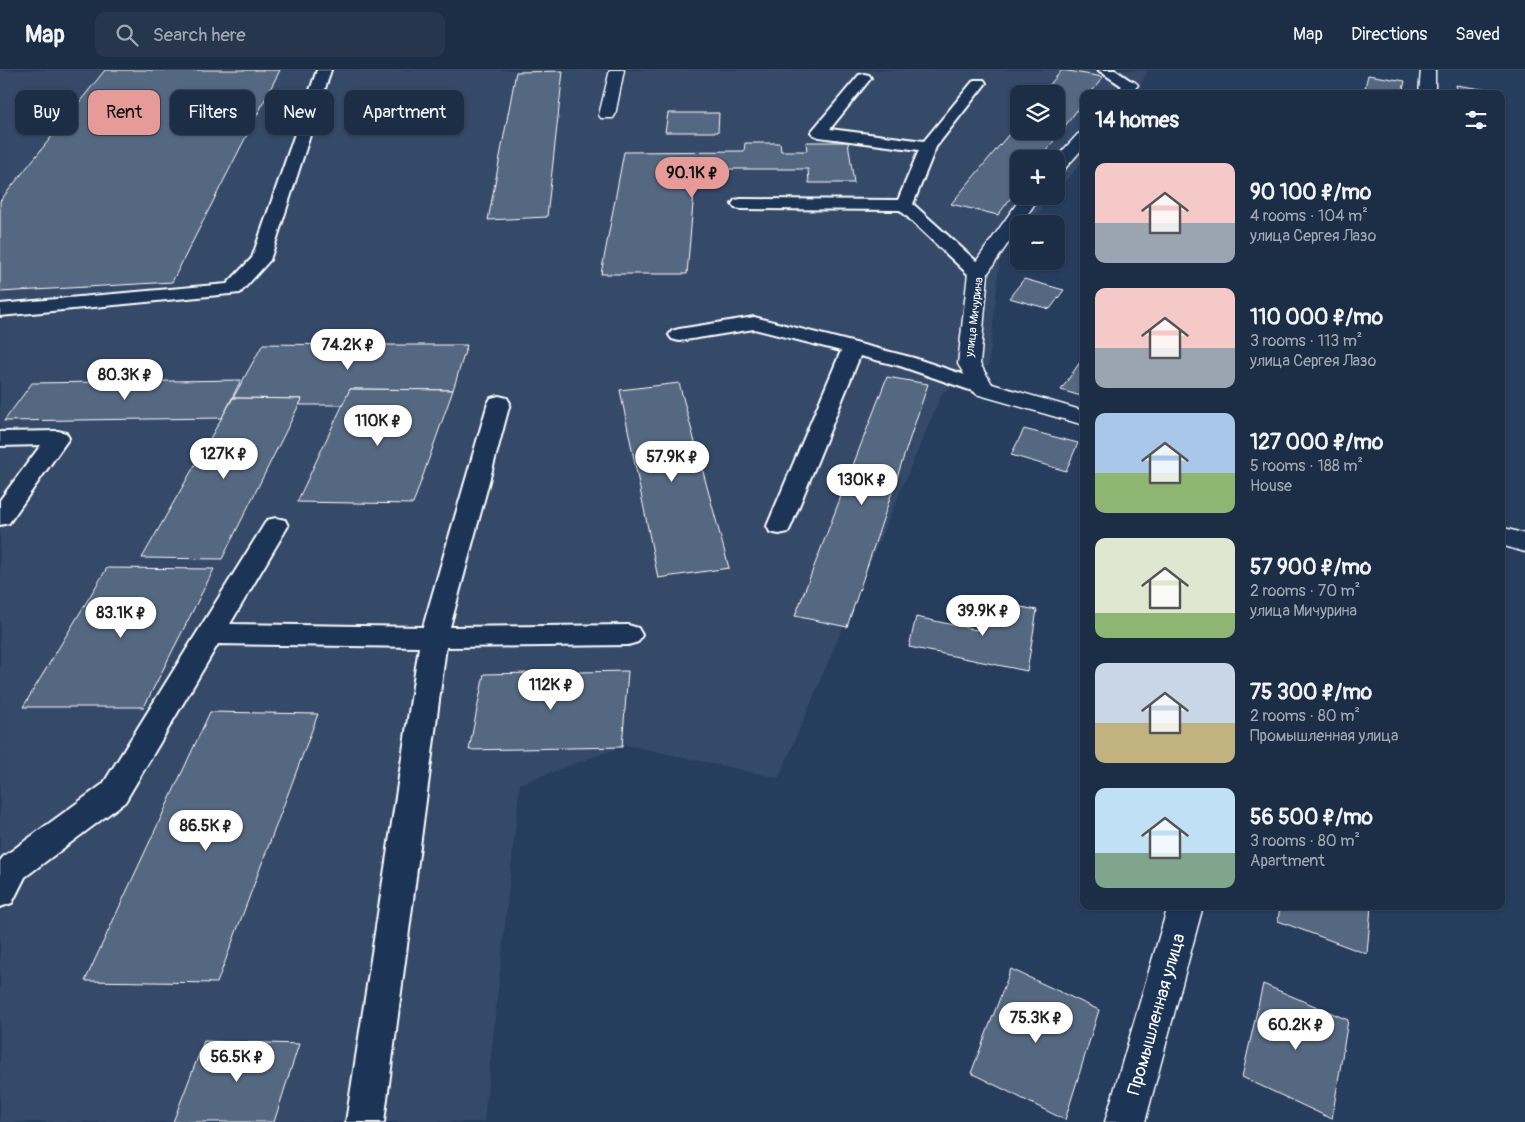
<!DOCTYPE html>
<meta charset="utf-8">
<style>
body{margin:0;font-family:Pangolin,sans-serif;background:#25364d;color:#f1f3f6;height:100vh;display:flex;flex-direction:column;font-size:19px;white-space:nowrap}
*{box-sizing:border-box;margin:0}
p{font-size:16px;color:#a0a8b3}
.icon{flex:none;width:28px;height:28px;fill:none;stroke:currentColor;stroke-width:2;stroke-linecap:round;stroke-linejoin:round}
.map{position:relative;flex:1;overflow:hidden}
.panel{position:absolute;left:1080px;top:20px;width:425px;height:820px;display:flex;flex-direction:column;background:#1c2e46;border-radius:10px;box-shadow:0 1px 4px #0004,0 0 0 1px #3a4a5f}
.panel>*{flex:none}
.banner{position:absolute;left:15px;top:20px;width:475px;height:45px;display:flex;gap:10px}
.controls{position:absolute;left:1010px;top:15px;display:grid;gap:10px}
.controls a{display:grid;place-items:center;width:55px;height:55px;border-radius:10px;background:#1c2e46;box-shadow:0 1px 4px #0004,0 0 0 1px #3a4a5f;font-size:25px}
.price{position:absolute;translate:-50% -42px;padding:0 11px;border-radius:18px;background:#fff;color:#222;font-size:16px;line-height:32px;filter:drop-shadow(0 1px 2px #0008)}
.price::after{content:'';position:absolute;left:50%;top:30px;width:15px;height:11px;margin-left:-8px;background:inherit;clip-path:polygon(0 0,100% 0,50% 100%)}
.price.active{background:#e69b98;color:#111}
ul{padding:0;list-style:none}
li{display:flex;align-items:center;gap:15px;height:125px;padding:0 15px}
li span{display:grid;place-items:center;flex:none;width:140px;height:100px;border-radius:10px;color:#555}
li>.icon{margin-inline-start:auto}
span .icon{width:60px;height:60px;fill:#fffc;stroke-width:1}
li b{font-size:21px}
h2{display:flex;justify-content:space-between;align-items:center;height:60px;padding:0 15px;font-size:21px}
.pill{padding:0 18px;border-radius:10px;background:#1c2e46;box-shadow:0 1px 4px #0004,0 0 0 1px #3a4a5f;font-size:18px;line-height:45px}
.pill.active{background:#e69b98;color:#111}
header{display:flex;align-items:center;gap:30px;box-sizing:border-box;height:70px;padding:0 25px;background:#1c2e46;border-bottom:1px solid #3a4a5f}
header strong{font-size:24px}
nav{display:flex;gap:28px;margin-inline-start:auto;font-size:18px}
.search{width:350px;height:45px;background:#25364d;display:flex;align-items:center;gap:12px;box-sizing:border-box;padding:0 18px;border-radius:10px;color:#a0a8b3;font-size:19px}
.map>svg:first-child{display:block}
.built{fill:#344a68;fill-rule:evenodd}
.building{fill:#556781;stroke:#fff}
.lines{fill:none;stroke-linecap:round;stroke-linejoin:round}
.lane-casing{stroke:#fff;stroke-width:4}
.street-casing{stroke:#fff;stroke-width:3}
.lane{fill:#1d3557;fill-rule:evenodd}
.street{fill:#1d3557;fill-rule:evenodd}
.labels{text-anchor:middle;stroke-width:4;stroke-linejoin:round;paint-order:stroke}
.far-street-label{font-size:12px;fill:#fff;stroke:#1d3557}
.near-street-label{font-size:18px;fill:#fff;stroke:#1d3557}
</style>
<header>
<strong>Map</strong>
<div class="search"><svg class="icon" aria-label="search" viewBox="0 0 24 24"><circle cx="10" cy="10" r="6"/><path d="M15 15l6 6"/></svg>Search here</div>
<nav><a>Map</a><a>Directions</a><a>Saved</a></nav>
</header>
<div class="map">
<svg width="1525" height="1052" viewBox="0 0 1525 1052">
<rect width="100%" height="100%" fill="#263d5e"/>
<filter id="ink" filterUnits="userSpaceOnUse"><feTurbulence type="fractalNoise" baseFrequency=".02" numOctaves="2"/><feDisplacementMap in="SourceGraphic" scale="10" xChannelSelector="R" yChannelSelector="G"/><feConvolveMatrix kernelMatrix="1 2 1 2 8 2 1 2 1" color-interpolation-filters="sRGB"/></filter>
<g filter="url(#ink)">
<path class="built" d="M0 0H1148L1137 24H1084V90L1056 122V89H1019V126H1052L1028 154H1019V164L1000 186 989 295 942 323 779 708 626 675 520 714 484 1052H0ZM1019 24H1056V61H1019Z"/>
<g class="building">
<polygon points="105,0 280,0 172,212 0,222 0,131"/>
<polygon points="1062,0 1103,7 1090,24 1084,24 1084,31 1040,89 1019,89 1019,117 998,145 951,134 1019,52 1019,61 1056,61 1056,24 1042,24"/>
<polygon points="563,1 547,147 488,150 516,2"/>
<polygon points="1368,5 1405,11 1402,24 1364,22"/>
<polygon points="1456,15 1488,20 1488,24 1457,24"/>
<polygon points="668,43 719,43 718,62 665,62"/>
<polygon points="806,72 848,72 854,113 809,113 808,99 696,99 687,204 601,204 624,82 744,81 745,73 780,73 781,81 807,81"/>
<polygon points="1024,209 1064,220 1050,239 1009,228"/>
<polygon points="263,274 363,275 467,275 453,320 350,319 343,335 299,335 302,329 233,328"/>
<polygon points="1080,292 1084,293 1084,327 1061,320"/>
<polygon points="887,307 928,314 847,557 795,546"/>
<polygon points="241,310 222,348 4,351 32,313"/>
<polygon points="679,313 729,498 658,508 620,320"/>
<polygon points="350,319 453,320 413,434 297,432"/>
<polygon points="233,328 302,329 222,489 142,488"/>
<polygon points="1024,359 1078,373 1066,401 1011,385"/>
<polygon points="107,498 214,499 144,637 23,637"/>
<polygon points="984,530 1037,540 1027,601 909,577 916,547 977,560"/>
<polygon points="628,601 622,677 469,680 484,604"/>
<polygon points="210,642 318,644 217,913 85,911"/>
<polygon points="1280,836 1371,836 1367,884 1278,851"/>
<polygon points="1011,899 1099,940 1065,1050 971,1003"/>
<polygon points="1263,914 1348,950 1332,1049 1242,1007"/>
<polygon points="204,971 299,974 274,1052 173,1052"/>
</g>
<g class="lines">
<defs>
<g id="lane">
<polygon points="317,0 331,0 270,190 240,223 0,246 0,234 227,214 252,188"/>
<polygon points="1098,0 1115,0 1137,15 1135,18 1125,18"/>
<polygon points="864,4 869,5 871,8 830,59 924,71 974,10 984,10 986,13 936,77 913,134 985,199 987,203 985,207 978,209 971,207 900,140 741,139 735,138 732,134 735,130 741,129 898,130 919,80 819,67 814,65 811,62 859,5"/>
<polygon points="754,247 914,288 992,314 995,319 992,324 984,325 900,296 860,286 791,456 788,462 779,464 770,462 767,456 841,281 754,259 679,271 672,269 669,265 672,261 679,259"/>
<polygon points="499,326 507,328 510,333 450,557 628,555 638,558 642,565 638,572 628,575 446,577 384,1052 346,1052 419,577 218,574 125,732 25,807 12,833 0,837 0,791 3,787 103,714 267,450 276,448 285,450 288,456 230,554 423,557 488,333 491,328"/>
<polygon points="58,361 66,363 69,368 9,453 0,455 0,430 41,375 0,376 0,362"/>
</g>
<g id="street">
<polygon points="610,0 624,0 615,45 613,48 601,48 599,45"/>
<polygon points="1421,0 1435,0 1435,24 1419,24"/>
<polygon points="1130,10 1135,12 1138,15 1130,24 1115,24 1125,12"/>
<polygon points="1084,62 1084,77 1062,102 1056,103 1055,89 1078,64"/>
<polygon points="1022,126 1040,126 1021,154 1019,154 1019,157 988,203 980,294 992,314 1084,341 1084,355 976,324 958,294 968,203"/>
<polygon points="1501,457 1525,464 1525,482 1501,475"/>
<polygon points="1168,836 1203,836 1145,1052 1105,1052"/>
</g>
</defs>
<use href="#lane" class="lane-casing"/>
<use href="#street" class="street-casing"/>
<use href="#lane" class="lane"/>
<use href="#street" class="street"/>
</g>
</g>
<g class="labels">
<g class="far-street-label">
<text transform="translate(974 247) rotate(-83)" y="4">улица Мичурина</text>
</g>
<g class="near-street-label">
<text transform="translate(1156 944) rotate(-74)" y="6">Промышленная улица</text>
</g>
</g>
</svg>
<div class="controls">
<a><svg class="icon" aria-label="layers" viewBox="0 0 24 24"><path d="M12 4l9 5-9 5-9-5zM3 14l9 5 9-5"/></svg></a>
<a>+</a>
<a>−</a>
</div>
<b class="price active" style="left:692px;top:129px">90.1K ₽</b>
<b class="price" style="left:348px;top:301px">74.2K ₽</b>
<b class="price" style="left:125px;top:331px">80.3K ₽</b>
<b class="price" style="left:378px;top:377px">110K ₽</b>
<b class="price" style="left:224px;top:410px">127K ₽</b>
<b class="price" style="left:672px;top:413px">57.9K ₽</b>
<b class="price" style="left:862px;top:436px">130K ₽</b>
<b class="price" style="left:983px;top:567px">39.9K ₽</b>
<b class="price" style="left:121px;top:569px">83.1K ₽</b>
<b class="price" style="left:551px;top:641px">112K ₽</b>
<b class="price" style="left:206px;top:782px">86.5K ₽</b>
<b class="price" style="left:1036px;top:974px">75.3K ₽</b>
<b class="price" style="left:1296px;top:981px">60.2K ₽</b>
<b class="price" style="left:237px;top:1013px">56.5K ₽</b>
<div class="banner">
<a class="pill">Buy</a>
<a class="pill active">Rent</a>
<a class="pill">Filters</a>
<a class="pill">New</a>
<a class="pill">Apartment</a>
</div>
<section class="panel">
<h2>14 homes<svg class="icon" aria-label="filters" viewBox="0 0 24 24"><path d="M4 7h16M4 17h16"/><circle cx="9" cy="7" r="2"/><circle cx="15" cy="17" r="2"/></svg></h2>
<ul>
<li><span style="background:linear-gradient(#f6c9c9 60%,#9aa5b1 0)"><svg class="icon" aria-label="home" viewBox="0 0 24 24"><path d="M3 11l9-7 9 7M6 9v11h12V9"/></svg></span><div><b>90 100 ₽/mo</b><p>4 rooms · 104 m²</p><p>улица Сергея Лазо</p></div></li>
<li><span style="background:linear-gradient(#f6c9c9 60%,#9aa5b1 0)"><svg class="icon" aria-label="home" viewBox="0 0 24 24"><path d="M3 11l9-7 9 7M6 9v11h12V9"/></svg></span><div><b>110 000 ₽/mo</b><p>3 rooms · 113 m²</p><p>улица Сергея Лазо</p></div></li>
<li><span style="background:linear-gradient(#a9c7e8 60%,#8fb573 0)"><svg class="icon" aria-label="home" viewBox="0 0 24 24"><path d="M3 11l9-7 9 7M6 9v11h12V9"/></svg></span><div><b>127 000 ₽/mo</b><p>5 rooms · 188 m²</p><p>House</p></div></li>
<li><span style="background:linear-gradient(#dfe7d0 75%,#8fb573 0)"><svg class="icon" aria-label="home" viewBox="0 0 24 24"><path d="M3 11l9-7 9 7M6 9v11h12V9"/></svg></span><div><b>57 900 ₽/mo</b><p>2 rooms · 70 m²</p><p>улица Мичурина</p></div></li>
<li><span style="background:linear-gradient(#c9d6e8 60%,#c2b280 0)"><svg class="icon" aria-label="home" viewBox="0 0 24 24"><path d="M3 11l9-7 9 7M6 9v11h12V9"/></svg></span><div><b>75 300 ₽/mo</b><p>2 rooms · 80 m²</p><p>Промышленная улица</p></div></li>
<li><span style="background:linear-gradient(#bfe0f5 65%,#7fa58c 0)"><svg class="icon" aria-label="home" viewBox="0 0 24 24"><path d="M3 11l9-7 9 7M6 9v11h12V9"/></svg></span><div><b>56 500 ₽/mo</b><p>3 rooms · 80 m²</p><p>Apartment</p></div></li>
</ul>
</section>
</div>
